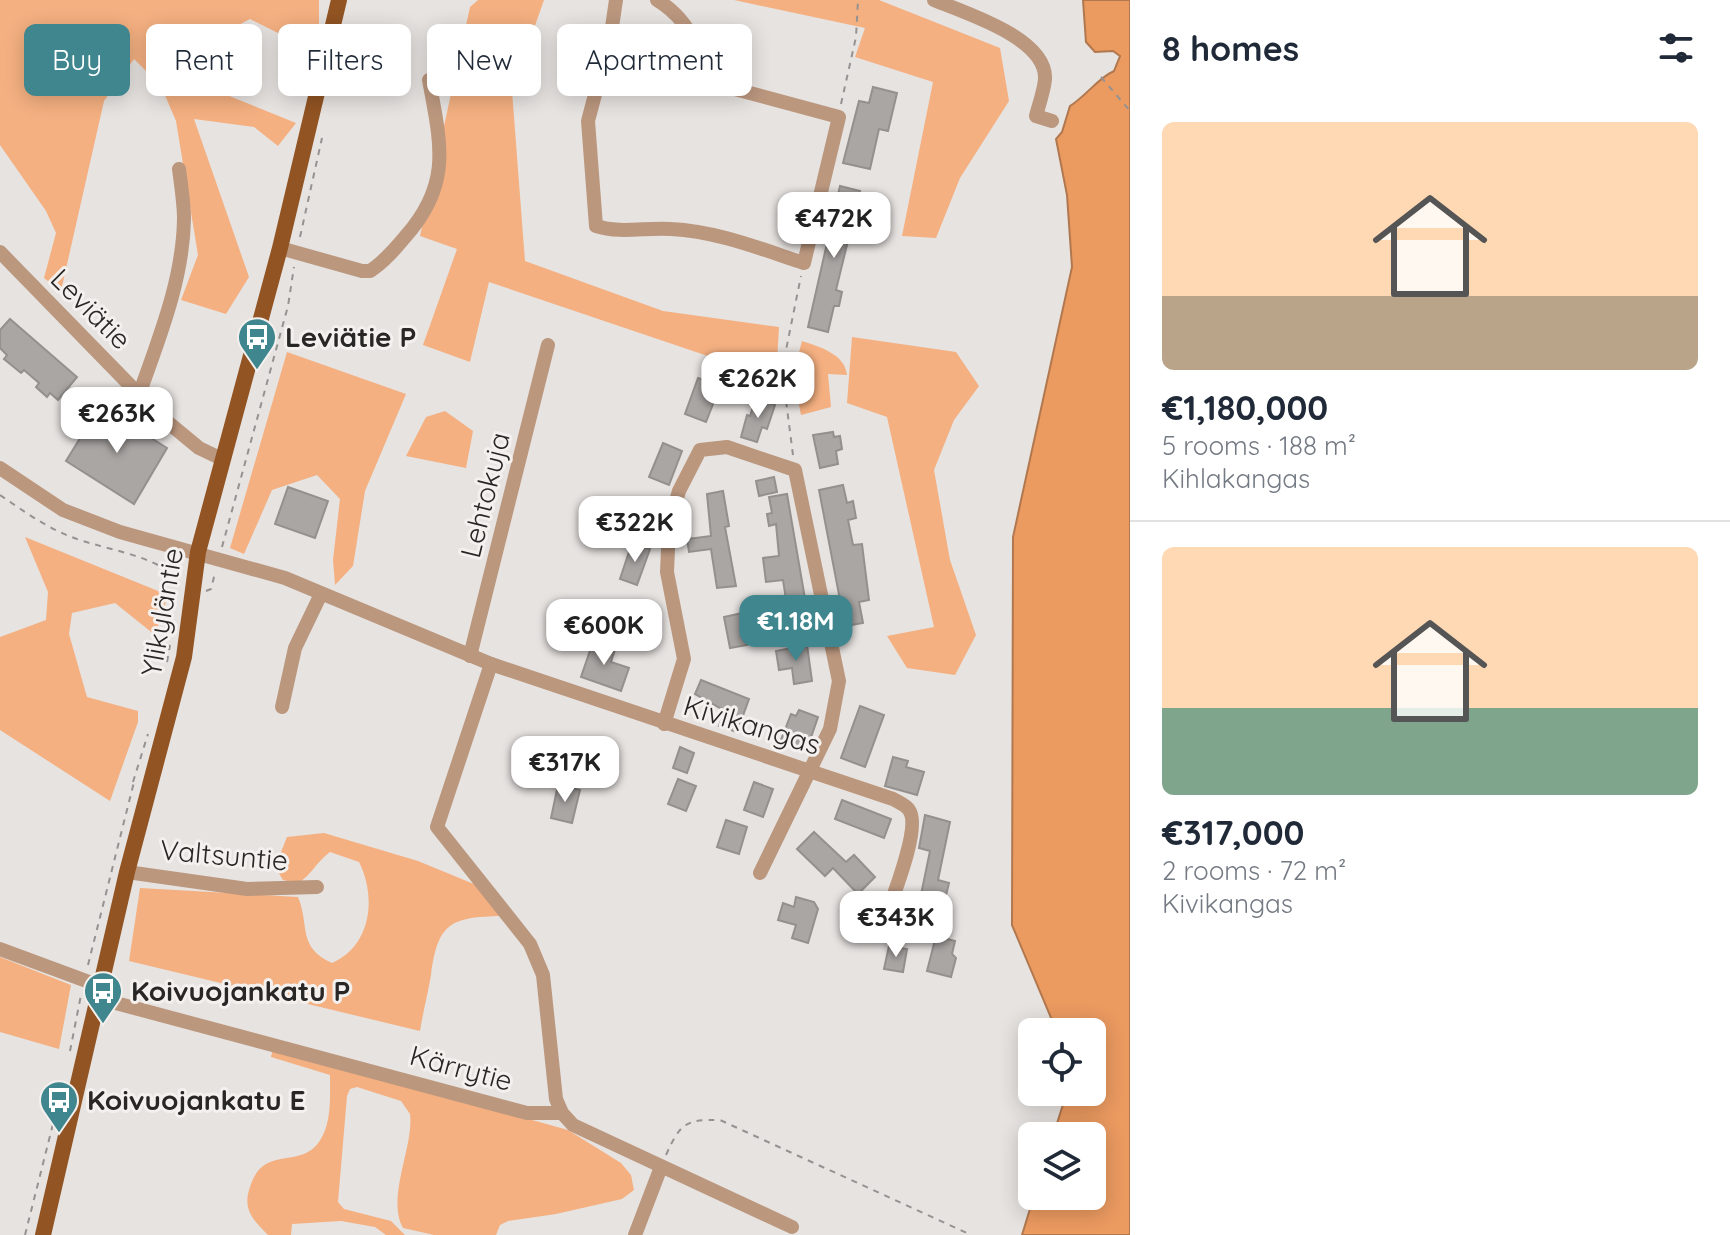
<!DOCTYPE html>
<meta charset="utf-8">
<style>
body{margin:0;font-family:Quicksand,sans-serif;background:#f2f2f3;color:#1f2937;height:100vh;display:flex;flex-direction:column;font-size:30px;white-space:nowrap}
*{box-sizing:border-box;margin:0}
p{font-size:26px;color:#747a83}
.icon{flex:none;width:44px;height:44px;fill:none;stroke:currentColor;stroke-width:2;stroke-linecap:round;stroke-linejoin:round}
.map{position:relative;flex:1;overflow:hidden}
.details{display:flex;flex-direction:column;background:#fff;width:600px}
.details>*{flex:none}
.banner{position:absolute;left:24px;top:24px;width:760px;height:72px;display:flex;gap:16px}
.buttons{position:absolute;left:1018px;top:1018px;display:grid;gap:16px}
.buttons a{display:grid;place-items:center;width:88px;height:88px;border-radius:12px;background:#fff;box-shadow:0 4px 20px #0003;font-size:40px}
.price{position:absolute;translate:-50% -68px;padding:0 18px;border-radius:16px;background:#fff;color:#222;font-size:26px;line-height:52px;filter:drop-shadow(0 2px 4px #0008)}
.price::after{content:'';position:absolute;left:50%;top:48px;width:24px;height:18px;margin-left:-12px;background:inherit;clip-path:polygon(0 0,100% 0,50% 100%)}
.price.current{background:#3f868f;color:#fff}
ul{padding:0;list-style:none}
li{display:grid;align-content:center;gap:16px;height:424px;padding:0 32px}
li+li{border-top:2px solid #e0e1e3}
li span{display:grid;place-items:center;height:248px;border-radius:12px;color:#555}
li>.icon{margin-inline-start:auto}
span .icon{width:144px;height:144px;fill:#fffc;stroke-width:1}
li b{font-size:34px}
h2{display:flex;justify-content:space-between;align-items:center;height:96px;padding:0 32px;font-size:34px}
.tag{padding:0 28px;border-radius:12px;background:#fff;box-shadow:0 4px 20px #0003;font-size:28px;line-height:72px}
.tag.current{background:#3f868f;color:#fff}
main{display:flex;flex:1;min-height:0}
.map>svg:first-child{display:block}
.green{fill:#f4b081}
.water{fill:#eb9a60;stroke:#b1784f;stroke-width:2}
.building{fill:#aaa6a4;stroke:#94908d;stroke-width:2}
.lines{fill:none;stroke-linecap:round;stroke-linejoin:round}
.path{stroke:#969291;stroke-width:2;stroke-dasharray:6 6;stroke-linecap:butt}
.minor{stroke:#bb977e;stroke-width:14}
.major{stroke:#925423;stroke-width:16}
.labels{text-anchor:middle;stroke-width:6;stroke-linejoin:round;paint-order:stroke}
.street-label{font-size:28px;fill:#292726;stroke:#f4f0ee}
.poi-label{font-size:28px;font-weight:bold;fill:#292726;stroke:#f4f0ee;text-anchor:start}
</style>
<main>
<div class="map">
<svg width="1130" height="1235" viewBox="0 0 1130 1235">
<rect width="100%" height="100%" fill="#e7e3e1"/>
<g class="green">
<polygon points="0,0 319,0 319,35 300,44 250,19 196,48 217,91 296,123 278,146 254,127 194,119 249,277 226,314 181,300 198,255 176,121 161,86 134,59 104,101 61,291 44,278 56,233 46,211 0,145"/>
<polygon points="478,0 544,0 512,91 525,261 663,311 779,327 776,379 489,282 470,362 423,345 457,249 420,236 470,7"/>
<polygon points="734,0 879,0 1000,48 1009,101 960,178 936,238 902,236 933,82 855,57 865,28"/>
<polygon points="852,337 956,352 979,386 954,420 934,470 950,560 976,635 955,675 907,668 887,636 934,627 887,417 847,403"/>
<path d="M802 341C820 347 845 354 847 375L828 374 831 407 801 415 793 375Z"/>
<polygon points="287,352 406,394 365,491 353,566 335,585 333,560 340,499 317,475 272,490 244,554 230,548"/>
<polygon points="445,411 473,431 466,468 406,456 426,417"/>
<polygon points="25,537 168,595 155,635 115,603 72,613 69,634 87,697 138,711 138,722 110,801 0,730 0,637 46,620 48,592"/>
<path d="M324 833 418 861 486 889 502 916C450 917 438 923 431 975 428 993 423 1012 420 1031L129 961 140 888 298 897C310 926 297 947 332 963 371 946 377 898 359 862L330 852C316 862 312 875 298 883L283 880 275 867 287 837Z"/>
<polygon points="0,957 71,985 59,1049 0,1032"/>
<path d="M273 1048 568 1130 621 1163 631 1175 634 1190 622 1199 556 1214 508 1221 500 1225 496 1235H434L403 1228C386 1197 414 1147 410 1114L401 1101 357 1087 350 1089 347 1096 338 1202 344 1209 391 1221 405 1235H386L375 1227 341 1221 292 1224 291 1235H268C253 1220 242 1209 250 1187 263 1144 299 1170 319 1142 332 1124 330 1096 330 1075L271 1057Z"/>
</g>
<path class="water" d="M1083 0H1130V1235H1022L1034 1196H1092V1136H1053L1067 1092H1092V1032H1057L1012 925 1013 537 1072 267 1067 195 1056 139 1062 132 1070 106C1086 96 1098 78 1114 71L1120 56 1113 51 1095 52 1086 42Z"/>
<g class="building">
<polygon points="873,87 897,93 888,131 879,129 870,169 843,163 859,101 869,103"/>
<polygon points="840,186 860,191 836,290 842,292 839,306 834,306 828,332 808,327"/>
<polygon points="10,319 77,377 58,400 50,393 47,397 36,387 39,383 24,370 21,373 4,359 7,355 0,348 0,330"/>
<polygon points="698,378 720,386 706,422 685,414"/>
<polygon points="756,398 775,405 767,429 762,427 757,442 741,437 747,415 750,416"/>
<polygon points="100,406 167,448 134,504 66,461"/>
<polygon points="833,432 834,437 840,436 842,449 836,451 838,464 820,468 813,435"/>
<polygon points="663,443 682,451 669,485 649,477"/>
<polygon points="774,477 777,492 759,496 756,481"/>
<polygon points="843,485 847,503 853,501 856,518 848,520 853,545 862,544 869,600 859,602 863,623 845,626 819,490"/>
<polygon points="288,487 328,501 315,538 275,524"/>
<polygon points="723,491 729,526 725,527 736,586 717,588 711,549 689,552 687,539 711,536 707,494"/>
<polygon points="787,494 809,622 790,625 783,580 766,582 763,558 779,556 776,524 769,526 767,514 772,513 769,497"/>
<polygon points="632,543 650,549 637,585 620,579"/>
<polygon points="635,600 652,607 642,631 625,624"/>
<polygon points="742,613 747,645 730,648 724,617"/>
<polygon points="594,639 616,646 611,662 629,668 621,691 581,677"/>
<polygon points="807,645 812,681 794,684 792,668 779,670 776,651"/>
<polygon points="701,680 749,699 737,732 719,726 725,711 695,694"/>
<polygon points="860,706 884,715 865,767 841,758"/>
<polygon points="799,710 818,717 807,749 781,740 791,714 796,716"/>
<polygon points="680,747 694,753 687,773 673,768"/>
<polygon points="893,757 908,761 906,767 924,772 917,795 885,786"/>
<polygon points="678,779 696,786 686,811 668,804"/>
<polygon points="754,782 773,789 763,817 744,810"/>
<polygon points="558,785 580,790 572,823 551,818"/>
<polygon points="842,800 891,819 884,838 835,819"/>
<polygon points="925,815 950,822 938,880 949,883 940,920 917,914 930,851 919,848"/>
<polygon points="726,820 747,827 739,854 717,847"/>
<polygon points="814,832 846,862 854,855 875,877 858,894 833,868 825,876 797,849"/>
<polygon points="796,897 814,902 818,909 808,943 792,938 796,925 778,920 783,903 794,907"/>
<polygon points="936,936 955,941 952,954 956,958 951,977 927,971"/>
<polygon points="889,946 907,949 903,972 884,969"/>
</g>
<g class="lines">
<g class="path">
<polyline points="1101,77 1130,111"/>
<polyline points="841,104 856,37 858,0"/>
<polyline points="300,237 322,138"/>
<polyline points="793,455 785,393 785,355 801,276"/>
<path d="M0 495C22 510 44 526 69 536 103 550 151 553 178 579"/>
<polyline points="222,547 288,306 294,267"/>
<polyline points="206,591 211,589 215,573"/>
<polyline points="167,662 170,645"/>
<polyline points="133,782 148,734"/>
<polyline points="88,965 134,782"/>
<polyline points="70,1051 81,995"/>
<path d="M666 1155C680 1124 685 1119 720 1120L969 1234"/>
<polyline points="25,1235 53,1124"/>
</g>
<g class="minor">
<path d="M616 0 611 34 588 121 596 226C621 234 646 227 671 229 716 231 761 249 804 263L839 117 731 88C698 66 699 25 657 0"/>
<path d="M934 0C965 13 1047 38 1045 79 1044 91 1039 104 1036 116L1052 121"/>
<path d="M280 248 362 271H370C384 262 395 249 405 237 452 184 441 145 429 80"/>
<polyline points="0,252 159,415 199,448 222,459"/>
<path d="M139 395C159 338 183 280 184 219 184 203 181 185 179 169"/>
<path d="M0 468 63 510 120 532 285 578 491 664 893 799C898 802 906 805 909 810 922 827 891 901 884 922"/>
<polyline points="470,656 548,345"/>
<polyline points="491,664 437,827 530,944 543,975 556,1099 562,1113"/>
<polyline points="282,707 295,648 321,594"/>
<polyline points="664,724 684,659 667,572 669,526 679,491 700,450 727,447 795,470 839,681 830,729 760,873"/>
<polyline points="127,872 247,889 317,887"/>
<polyline points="0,949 100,986"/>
<polyline points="97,998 527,1113 562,1113 573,1125 792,1227"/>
<polyline points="635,1235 661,1167"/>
</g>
<polyline class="major" points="43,1235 127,872 184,657 198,552 280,248 339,0"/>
</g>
<defs>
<symbol id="bus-pin" viewBox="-11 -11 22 30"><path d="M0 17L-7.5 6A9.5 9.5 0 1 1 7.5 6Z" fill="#3f868f" stroke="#f4f0ee"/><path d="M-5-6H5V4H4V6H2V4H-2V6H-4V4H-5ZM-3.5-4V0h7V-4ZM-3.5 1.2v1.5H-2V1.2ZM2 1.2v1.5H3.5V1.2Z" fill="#fff"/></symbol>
</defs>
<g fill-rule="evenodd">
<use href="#bus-pin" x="235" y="315" width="44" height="60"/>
<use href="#bus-pin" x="81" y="969" width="44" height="60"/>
<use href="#bus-pin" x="37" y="1078" width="44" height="60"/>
</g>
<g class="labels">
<g class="street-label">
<text transform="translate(91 309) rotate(45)" y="10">Leviätie</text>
<text transform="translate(485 495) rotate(-76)" y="10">Lehtokuja</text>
<text transform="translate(162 612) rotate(-80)" y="10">Ylikyläntie</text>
<text transform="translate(752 725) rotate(17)" y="10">Kivikangas</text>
<text transform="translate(224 855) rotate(5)" y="10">Valtsuntie</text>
<text transform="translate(461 1068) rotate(15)" y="10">Kärrytie</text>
</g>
<g class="poi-label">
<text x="285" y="347">Leviätie P</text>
<text x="131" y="1001">Koivuojankatu P</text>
<text x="87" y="1110">Koivuojankatu E</text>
</g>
</g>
</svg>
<div class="buttons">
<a><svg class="icon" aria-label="locate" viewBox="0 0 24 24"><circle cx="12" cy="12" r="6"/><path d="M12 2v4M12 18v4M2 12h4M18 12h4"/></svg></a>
<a><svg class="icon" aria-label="layers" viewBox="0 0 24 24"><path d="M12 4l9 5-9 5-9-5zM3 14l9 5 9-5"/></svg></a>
</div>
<b class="price" style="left:834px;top:260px">€472K</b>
<b class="price" style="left:758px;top:420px">€262K</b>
<b class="price" style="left:117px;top:455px">€263K</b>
<b class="price" style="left:635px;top:564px">€322K</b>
<b class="price current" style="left:796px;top:663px">€1.18M</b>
<b class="price" style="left:604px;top:667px">€600K</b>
<b class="price" style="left:565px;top:804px">€317K</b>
<b class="price" style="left:896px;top:959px">€343K</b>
<div class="banner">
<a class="tag current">Buy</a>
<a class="tag">Rent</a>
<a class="tag">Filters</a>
<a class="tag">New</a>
<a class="tag">Apartment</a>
</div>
</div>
<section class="details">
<h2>8 homes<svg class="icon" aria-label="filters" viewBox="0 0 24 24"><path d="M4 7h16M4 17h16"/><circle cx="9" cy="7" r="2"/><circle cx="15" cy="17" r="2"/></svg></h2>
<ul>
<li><span style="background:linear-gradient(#ffd9b3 70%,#b9a48a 0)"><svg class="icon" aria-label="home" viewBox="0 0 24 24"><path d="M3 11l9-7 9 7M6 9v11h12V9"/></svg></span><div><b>€1,180,000</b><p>5 rooms · 188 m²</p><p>Kihlakangas</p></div></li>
<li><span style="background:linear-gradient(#ffd9b3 65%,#7fa58c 0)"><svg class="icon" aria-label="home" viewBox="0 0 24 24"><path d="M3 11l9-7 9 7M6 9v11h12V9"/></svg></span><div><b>€317,000</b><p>2 rooms · 72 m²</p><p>Kivikangas</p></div></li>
</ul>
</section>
</main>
